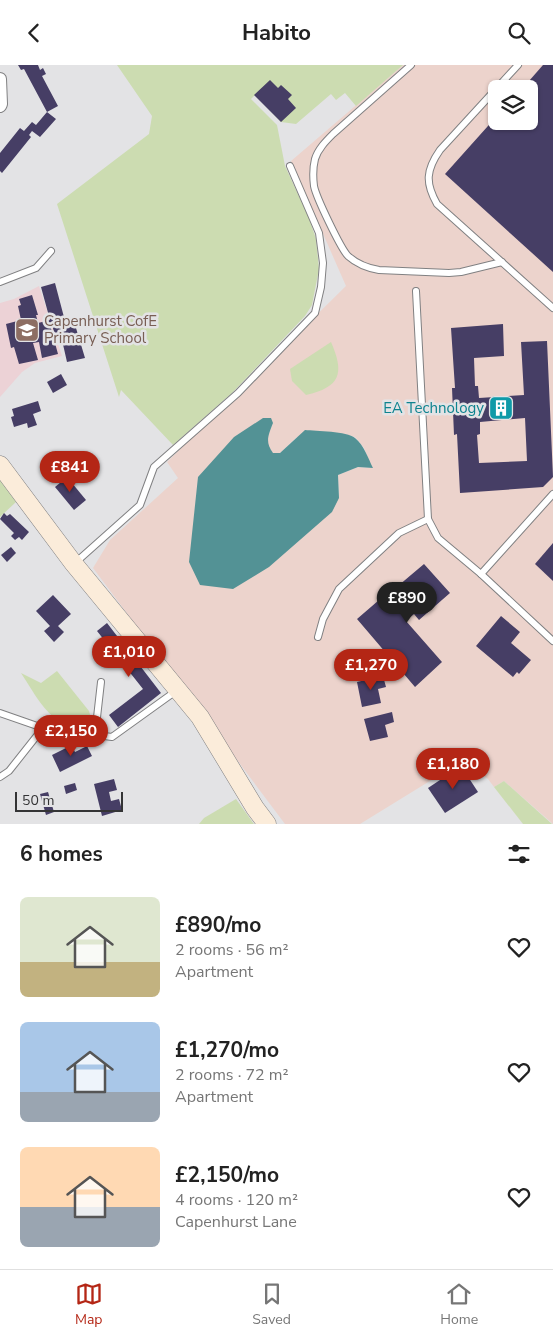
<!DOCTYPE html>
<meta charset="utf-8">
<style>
body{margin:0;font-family:"Nunito Sans",sans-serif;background:#f2f2f2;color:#222;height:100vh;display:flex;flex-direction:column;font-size:19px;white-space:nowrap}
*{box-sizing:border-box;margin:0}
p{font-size:16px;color:#767676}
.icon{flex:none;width:28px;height:28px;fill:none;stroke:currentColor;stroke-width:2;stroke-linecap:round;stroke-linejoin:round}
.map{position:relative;height:759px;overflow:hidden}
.panel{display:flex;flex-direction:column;background:#fff;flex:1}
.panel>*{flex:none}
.controls{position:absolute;left:488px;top:15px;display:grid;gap:10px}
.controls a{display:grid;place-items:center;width:50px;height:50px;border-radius:8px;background:#fff;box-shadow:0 1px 4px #0004;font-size:25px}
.scale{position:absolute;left:15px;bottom:12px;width:108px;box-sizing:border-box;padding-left:5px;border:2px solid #343435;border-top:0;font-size:14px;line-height:18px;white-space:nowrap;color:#343435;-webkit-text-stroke:4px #e3e3e5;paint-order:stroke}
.price{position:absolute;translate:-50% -42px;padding:0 11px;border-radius:18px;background:#b42615;color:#fff;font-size:16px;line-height:32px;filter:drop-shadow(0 1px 2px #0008)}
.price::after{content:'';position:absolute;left:50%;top:30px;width:15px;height:11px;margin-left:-8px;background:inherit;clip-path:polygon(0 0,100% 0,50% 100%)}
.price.active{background:#222;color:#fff}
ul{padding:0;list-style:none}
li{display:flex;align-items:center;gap:15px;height:125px;padding:0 20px}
li span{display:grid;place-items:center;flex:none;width:140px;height:100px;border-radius:8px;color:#555}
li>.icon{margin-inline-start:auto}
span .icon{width:60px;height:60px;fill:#fffc;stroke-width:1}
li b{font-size:21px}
h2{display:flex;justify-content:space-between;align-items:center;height:60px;padding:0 20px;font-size:21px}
header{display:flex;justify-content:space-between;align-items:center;height:65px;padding:0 20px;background:#fff;font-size:22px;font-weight:700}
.tabs{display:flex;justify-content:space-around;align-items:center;height:70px;border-top:1px solid #e0e0e0;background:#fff;font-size:14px;color:#767676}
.tabs a{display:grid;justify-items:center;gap:2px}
.tabs .active{color:#b42615}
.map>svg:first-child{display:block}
.industrial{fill:#ecd3cc;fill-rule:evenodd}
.education{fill:#ecd2d6}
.green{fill:#ccdcb1}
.water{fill:#539295}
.building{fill:#463e65;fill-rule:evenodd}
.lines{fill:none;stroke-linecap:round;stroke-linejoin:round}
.lane-casing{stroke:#808082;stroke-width:8}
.street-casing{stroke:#808082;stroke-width:14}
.secondary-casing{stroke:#808082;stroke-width:19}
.lane{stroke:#fff;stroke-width:6}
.street{stroke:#fff;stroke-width:12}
.secondary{stroke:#fbecda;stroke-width:18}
.labels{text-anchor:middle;stroke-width:5;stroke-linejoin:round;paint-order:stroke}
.education-label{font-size:15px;fill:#785e54;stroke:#e3e3e5;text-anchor:start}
.culture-label{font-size:15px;fill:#0d838f;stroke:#e3e3e5;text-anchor:end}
</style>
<header><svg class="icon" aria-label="back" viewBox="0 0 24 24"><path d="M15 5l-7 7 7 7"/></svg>Habito<svg class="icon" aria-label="search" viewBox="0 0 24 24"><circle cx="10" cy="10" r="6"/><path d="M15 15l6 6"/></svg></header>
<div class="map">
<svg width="553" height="759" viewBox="0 0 553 759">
<rect width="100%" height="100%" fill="#e3e3e5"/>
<path class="industrial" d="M403 0H553V759L504 716 494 722 488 714 464 695 360 759H285L93 503 110 475 178 413 167 397 346 221 291 96ZM496 24H529V56H496ZM273 358 268 371V381L273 389 280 388 297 372 344 369 355 372 364 383 372 403 358 402 338 410 339 433 234 372Z"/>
<polygon class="education" points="39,221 62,291 35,298 22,307 0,332 0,238 14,234"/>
<g class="green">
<polygon points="117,0 403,0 356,41 345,28 336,35 331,29 296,59 281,57 255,30 251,34 277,60 285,101 309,153 316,174 319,204 312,240 305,251 233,327 173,380 121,325 119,332 57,139 149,69 152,51"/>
<path d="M331 277C345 309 340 322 306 330L292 316 290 304Z"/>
<polygon points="0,415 16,437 0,452"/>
<path d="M57 606 89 646C91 653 92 655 88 661 54 669 37 632 21 608L41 618Z"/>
<polygon points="504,716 552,759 523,759 494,722"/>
<polygon points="236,734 254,759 199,759 204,753"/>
</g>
<path class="water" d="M263 353H271L273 358C268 371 265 377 273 388H280L305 365C316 366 347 366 355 373 364 380 368 393 373 403L358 402 338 410 339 433 332 447 269 502 233 524 200 520 189 497 198 412 234 372Z"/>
<g class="building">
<polygon points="18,0 38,0 40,5 43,3 46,9 42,11 58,41 47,47 56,54 40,72 32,66 29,70 31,72 2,108 0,106 0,88 20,63 24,66 32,57 36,60 47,47 24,4 21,5"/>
<polygon points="543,0 553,0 553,207 445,109 496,52 496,56 529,56 529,24 522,24"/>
<polygon points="270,15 278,23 281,20 292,30 288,34 296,43 281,57 254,30"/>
<polygon points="55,218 65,256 73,253 85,293 67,297 62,275 57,277 52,260 50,260 58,289 42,293 39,277 33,278 38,295 19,299 14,282 11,283 6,259 21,255 18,241 21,240 19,234 32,230 38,250 36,250 38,258 50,255 41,222"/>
<path d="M503 259 504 291 474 293 475 321H478L479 333 524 330 521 277 547 276 553 412 543 422 460 428 457 369 454 370 452 323H455L451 263ZM525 353 527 396 479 398 477 370 480 369V357Z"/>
<polygon points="61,309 67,320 53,328 47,317"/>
<polygon points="38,336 41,346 33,349 37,360 28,363 27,358 14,362 11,352 14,351 12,344"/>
<polygon points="67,412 86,435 74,445 55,422"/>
<polygon points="4,448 7,451 10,449 29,467 22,475 19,472 15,475 11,471 14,468 0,454"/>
<polygon points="553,478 553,516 535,499"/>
<polygon points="11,482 16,488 7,497 1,490"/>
<polygon points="424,499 450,528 419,555 414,549 406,556 442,597 415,622 357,554 386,529 393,538 399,534 392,526"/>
<polygon points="53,530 71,549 58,561 64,567 54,577 44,566 50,561 36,546"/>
<polygon points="501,551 520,567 511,578 531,595 519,609 517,607 513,612 476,581"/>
<polygon points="107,558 161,628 118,662 109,650 143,624 97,566"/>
<polygon points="383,611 386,622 378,624 381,638 362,642 357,617"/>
<polygon points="392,647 394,657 385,660 388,672 370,676 364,654"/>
<polygon points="78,677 80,680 73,683 75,687 87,681 92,691 60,707 52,690"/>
<polygon points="461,701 478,727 445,748 428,723"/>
<polygon points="114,714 117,725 109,727 111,736 119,734 122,745 102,751 94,719"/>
<polygon points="75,718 77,725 66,729 64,721"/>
<polygon points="48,727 54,747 46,750 40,729"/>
</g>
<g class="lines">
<defs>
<g id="lane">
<path d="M411 0 333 69C326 76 318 84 315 94 313 102 313 113 314 121 316 132 341 184 348 191 357 199 367 203 379 205L449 208 461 207 502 197"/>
<path d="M518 0 440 85C426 105 425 118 437 139L553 243"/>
<polyline points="0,217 36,203 51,186"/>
<polyline points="416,226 428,454 438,473 481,509 553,576"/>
<polyline points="75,498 140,440 154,402 238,328 315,248 321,222 323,198 319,168 290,101"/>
<polyline points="481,509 553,429"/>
<polyline points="318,572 323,554 339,524 399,468 428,454"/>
<polyline points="0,648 43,663"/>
<polyline points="95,670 101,617"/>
<polyline points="0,712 9,706 43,663 112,672 176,626"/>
</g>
<polyline id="street" points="0,14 1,39 0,41"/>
<polyline id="secondary" points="0,400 74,499 200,652 255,743 267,759"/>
</defs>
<use href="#lane" class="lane-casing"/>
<use href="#street" class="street-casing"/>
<use href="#secondary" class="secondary-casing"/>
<use href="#lane" class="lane"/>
<use href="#street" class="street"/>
<use href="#secondary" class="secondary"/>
</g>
<defs>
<symbol id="school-square" viewBox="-11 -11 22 22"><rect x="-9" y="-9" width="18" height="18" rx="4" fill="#8d6e63" stroke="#e3e3e5"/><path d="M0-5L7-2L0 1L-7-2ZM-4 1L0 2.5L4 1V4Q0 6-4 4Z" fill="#fff"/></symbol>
<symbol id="building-square" viewBox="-11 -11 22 22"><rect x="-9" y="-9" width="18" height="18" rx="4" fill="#0f9aa8" stroke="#e3e3e5"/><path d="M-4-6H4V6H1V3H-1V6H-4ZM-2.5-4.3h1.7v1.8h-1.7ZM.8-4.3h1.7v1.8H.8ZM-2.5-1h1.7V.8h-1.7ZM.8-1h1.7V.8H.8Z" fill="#fff"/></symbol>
</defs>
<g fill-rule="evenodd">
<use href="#school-square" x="13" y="251" width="28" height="28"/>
<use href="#building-square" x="487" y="329" width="28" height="28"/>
</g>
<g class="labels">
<g class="education-label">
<text x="44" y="261">Capenhurst CofE<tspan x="44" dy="17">Primary School</tspan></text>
</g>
<g class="culture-label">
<text x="484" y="348">EA Technology</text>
</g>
</g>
</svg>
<div class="controls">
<a><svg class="icon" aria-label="layers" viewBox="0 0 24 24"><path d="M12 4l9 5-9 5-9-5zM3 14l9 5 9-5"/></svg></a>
</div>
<div class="scale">50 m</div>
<b class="price" style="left:70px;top:428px">£841</b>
<b class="price active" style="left:407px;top:559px">£890</b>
<b class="price" style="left:129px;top:613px">£1,010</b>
<b class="price" style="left:371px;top:626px">£1,270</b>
<b class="price" style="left:71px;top:692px">£2,150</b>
<b class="price" style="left:453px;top:725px">£1,180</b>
</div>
<section class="panel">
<h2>6 homes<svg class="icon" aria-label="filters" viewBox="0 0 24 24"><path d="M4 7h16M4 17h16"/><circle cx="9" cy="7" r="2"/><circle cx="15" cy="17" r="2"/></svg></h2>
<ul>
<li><span style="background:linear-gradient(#dfe7d0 65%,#c2b280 0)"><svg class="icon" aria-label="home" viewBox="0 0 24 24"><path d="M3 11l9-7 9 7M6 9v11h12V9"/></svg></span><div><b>£890/mo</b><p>2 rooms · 56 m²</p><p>Apartment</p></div><svg class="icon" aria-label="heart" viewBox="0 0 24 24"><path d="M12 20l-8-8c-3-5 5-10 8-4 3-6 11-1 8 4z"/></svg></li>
<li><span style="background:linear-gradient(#a9c7e8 70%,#9aa5b1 0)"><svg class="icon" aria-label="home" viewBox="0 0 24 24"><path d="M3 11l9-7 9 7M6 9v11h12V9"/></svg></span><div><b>£1,270/mo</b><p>2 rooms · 72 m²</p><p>Apartment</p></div><svg class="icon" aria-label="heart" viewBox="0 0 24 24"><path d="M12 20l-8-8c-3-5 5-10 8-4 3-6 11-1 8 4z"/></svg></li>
<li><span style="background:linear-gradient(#ffd9b3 60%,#9aa5b1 0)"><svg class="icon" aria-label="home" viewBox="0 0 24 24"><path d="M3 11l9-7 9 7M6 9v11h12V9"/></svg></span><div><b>£2,150/mo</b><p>4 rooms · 120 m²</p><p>Capenhurst Lane</p></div><svg class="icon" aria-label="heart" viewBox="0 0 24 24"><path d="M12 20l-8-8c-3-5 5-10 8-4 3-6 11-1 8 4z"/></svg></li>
</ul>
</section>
<nav class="tabs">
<a class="active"><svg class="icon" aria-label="map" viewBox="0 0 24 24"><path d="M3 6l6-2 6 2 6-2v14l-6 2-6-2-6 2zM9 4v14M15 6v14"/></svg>Map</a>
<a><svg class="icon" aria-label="saved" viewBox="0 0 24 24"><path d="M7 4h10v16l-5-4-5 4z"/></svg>Saved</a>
<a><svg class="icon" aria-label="home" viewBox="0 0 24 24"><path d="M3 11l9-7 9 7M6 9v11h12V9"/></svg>Home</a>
</nav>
